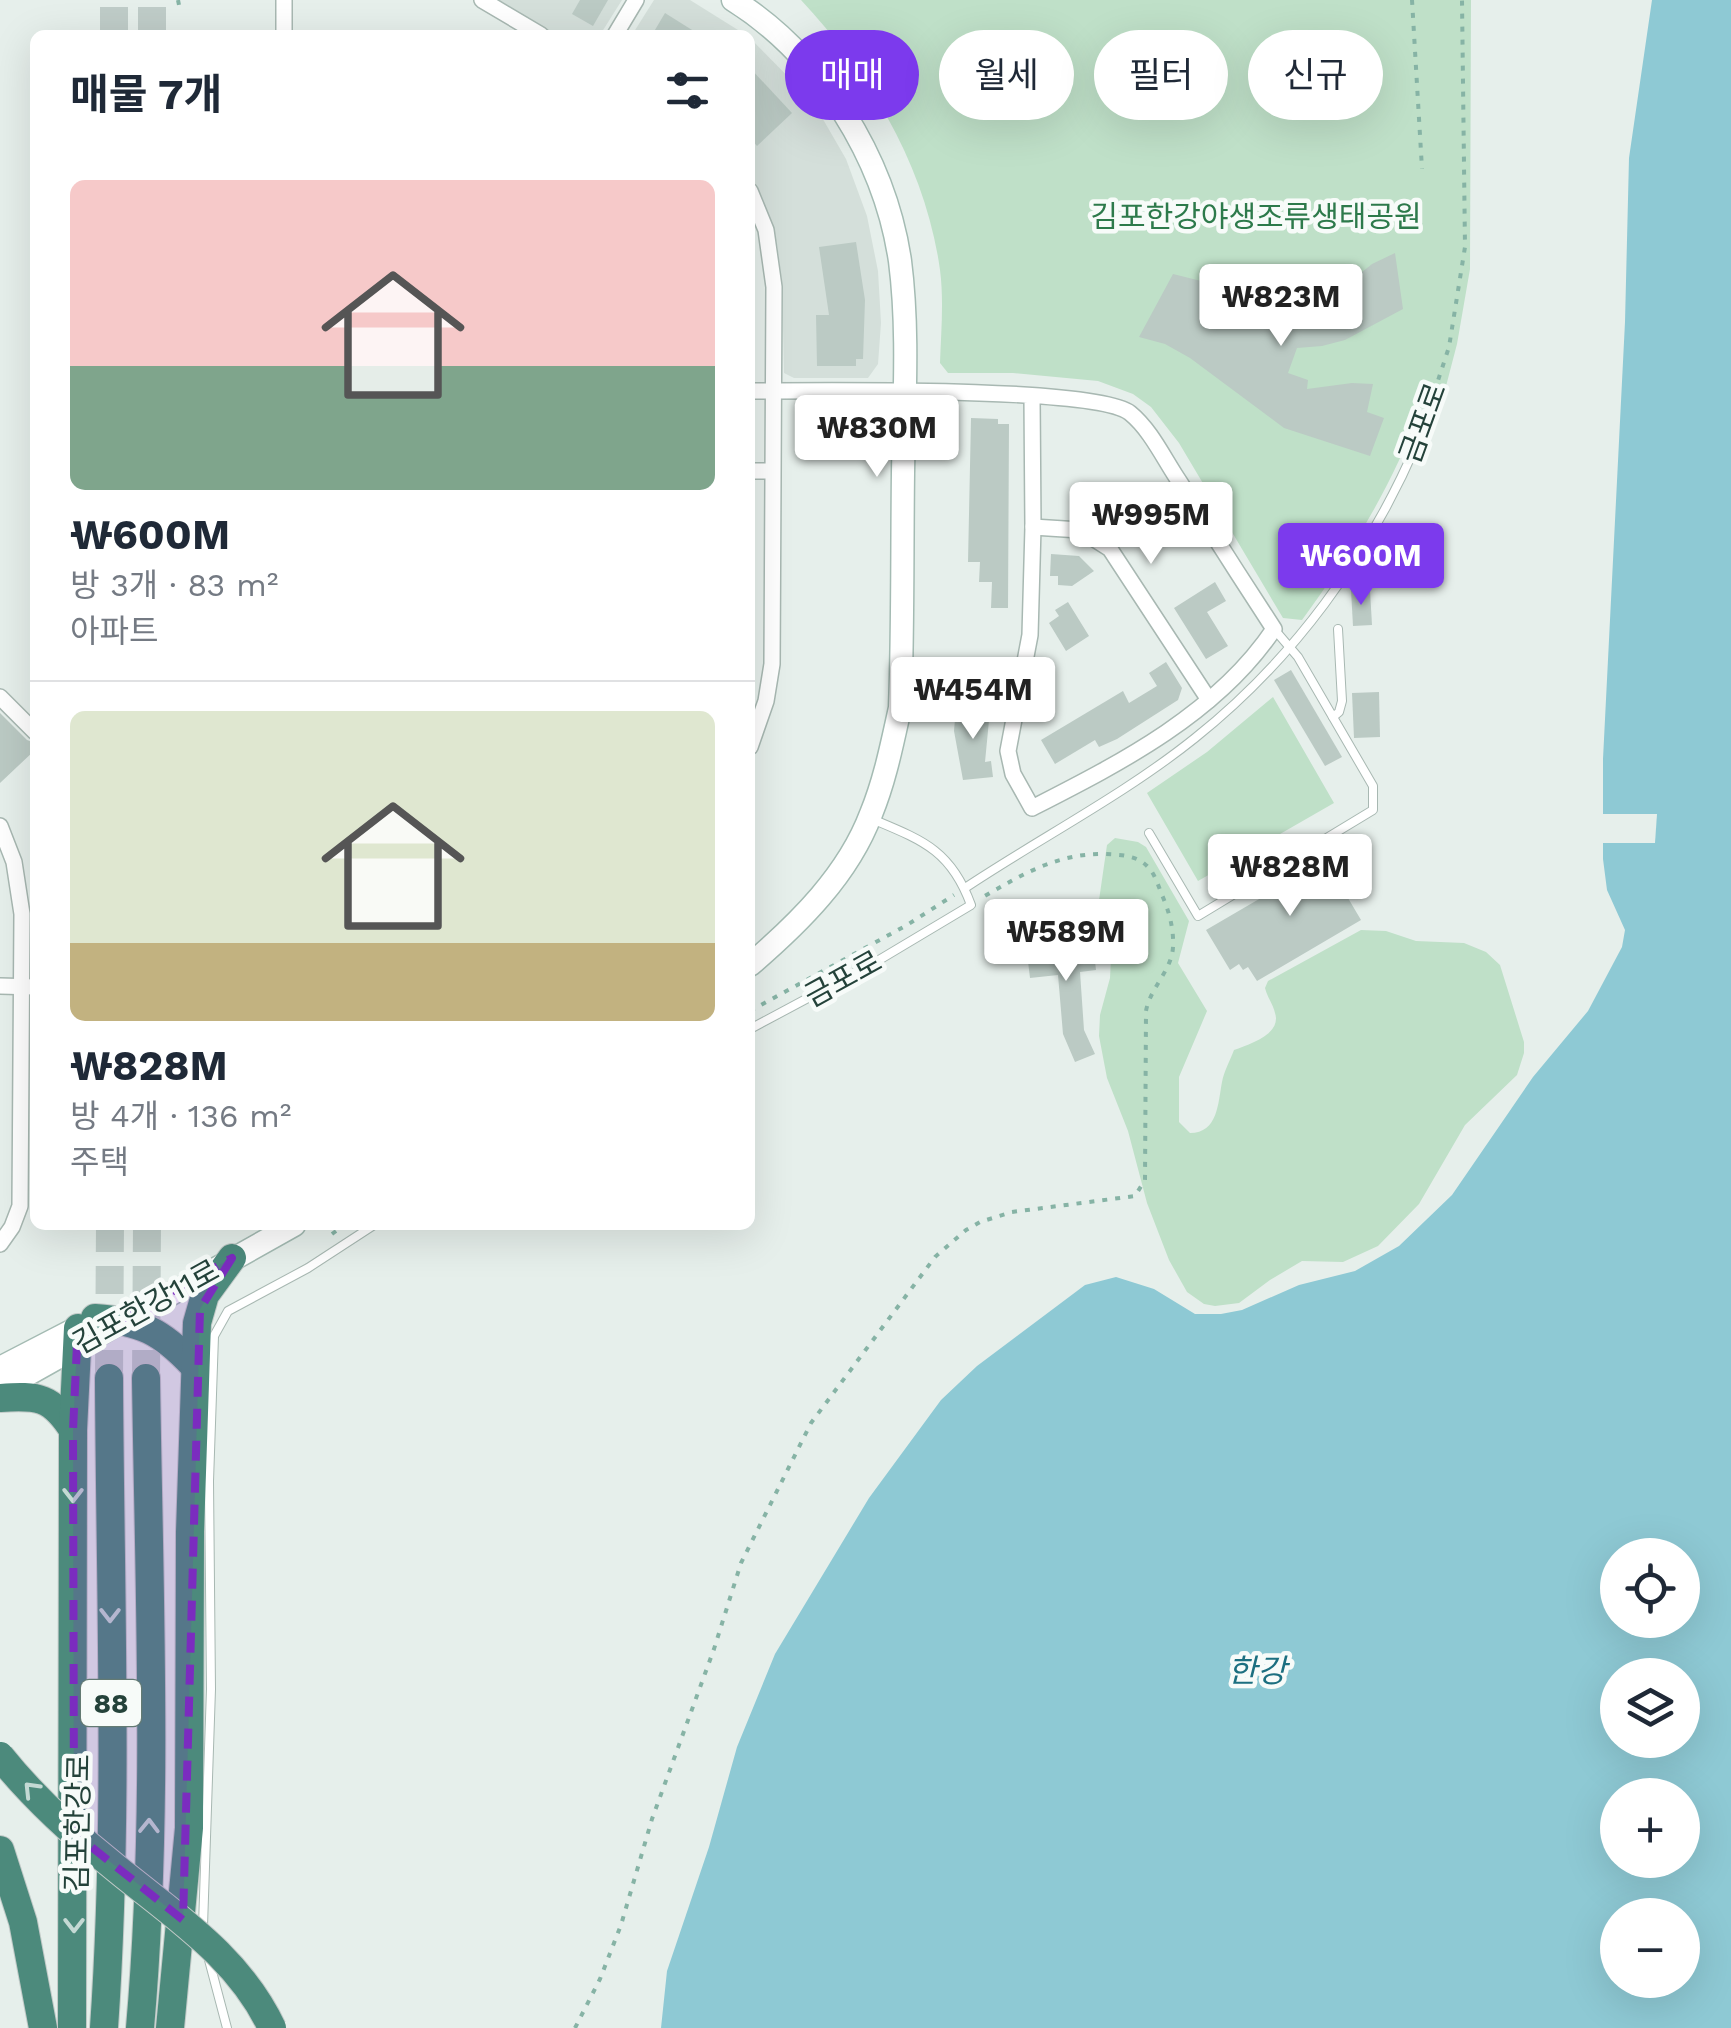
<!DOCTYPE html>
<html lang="ko">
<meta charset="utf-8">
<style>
body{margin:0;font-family:"Work Sans","Noto Sans KR",sans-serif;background:#f6f6f7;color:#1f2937;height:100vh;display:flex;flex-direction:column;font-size:38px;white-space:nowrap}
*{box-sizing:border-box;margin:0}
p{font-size:32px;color:#747a83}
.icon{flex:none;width:55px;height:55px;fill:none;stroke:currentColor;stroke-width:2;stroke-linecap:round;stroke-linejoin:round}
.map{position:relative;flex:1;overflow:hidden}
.side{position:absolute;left:30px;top:30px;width:725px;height:1200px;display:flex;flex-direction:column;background:#fff;border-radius:15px;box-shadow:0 10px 40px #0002}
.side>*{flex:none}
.guide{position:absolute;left:785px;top:30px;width:795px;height:90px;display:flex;gap:20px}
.controls{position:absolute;left:1600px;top:1538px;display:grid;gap:20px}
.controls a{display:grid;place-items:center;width:100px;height:100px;border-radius:50%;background:#fff;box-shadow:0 10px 40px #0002;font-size:50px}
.price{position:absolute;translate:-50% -85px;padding:0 22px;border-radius:10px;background:#fff;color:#222;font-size:32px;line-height:65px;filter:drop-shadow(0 2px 5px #0008)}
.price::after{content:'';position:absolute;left:50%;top:60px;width:30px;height:22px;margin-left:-15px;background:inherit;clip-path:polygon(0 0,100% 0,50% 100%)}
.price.current{background:#7c3aed;color:#fff}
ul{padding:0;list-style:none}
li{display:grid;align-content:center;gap:20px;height:530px;padding:0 40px}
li+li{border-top:2px solid #e0e1e3}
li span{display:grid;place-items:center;height:310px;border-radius:15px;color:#555}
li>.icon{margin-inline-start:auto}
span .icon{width:180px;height:180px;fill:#fffc;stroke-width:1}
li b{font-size:42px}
h2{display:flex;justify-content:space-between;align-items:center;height:120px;padding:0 40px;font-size:42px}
.chip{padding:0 35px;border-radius:45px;background:#fff;box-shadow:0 10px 40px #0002;font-size:35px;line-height:90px}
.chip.current{background:#7c3aed;color:#fff}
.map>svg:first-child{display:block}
.built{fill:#d4dfda}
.green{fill:#bfe0c8}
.water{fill:#8ec9d4;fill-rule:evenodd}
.pier{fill:#e6efeb}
.building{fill:#bbcac4}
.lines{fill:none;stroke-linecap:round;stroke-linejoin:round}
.trunk-tunnel{stroke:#bfccc8;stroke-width:28;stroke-dasharray:28 14;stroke-linecap:butt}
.service-casing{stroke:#a8b8b2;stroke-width:10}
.minor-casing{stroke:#a8b8b2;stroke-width:18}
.secondary-casing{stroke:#a4bbb3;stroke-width:25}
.trunk-casing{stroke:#c2cac8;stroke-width:30}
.path{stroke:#86b3a5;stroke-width:4;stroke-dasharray:5 8;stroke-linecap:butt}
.service{stroke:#fff;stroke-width:8}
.minor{stroke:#fff;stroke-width:15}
.secondary{stroke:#fff;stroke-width:22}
.trunk{stroke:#4c8a7c;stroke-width:28}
.trunk-bridge-casing{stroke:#c2cac8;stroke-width:30;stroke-linecap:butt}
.trunk-bridge{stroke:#4c8a7c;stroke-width:28}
.oneway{stroke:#c4d9d4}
.marked{fill:#7b2cbf;fill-opacity:0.2;stroke:#7b2cbf;stroke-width:8;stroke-dasharray:20 12;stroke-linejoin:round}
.labels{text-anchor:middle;stroke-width:9;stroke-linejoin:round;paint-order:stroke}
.shield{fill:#f7fbf9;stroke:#637a73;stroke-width:2.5}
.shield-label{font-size:28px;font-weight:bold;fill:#24423a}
.park-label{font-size:30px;fill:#2d7a4b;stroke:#f7fbf9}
.street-label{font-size:30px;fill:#24423a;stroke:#f7fbf9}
.water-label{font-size:32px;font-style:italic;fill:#1c6f80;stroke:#f7fbf9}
</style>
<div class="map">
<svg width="1731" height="2028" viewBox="0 0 1731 2028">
<rect width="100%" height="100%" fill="#e6efeb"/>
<g class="built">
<polygon points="496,0 622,0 600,35 556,35"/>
<polygon points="654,0 690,0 746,35 632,35"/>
<polygon points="750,38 813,102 846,159 867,216 878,271 881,323 878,364 868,378 794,378 784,373 782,282 777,244 770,218 750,173"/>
</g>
<g class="green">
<path d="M801 0H1471L1470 269 1457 344 1439 413 1421 408C1392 486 1351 553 1302 620L1283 618 1179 443 1151 407 1133 394 1098 381 1013 373H948L940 363C941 333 944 300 940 270 926 167 870 74 801 0Z"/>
<polygon points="1273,697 1334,803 1198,881 1147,793 1207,752"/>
<path d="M1115 838 1138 842 1146 847 1189 921 1178 963 1207 1011 1179 1077V1122L1190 1133C1218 1133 1218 1103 1222 1082 1224 1071 1230 1061 1234 1050 1250 1044 1282 1034 1275 1013 1273 1004 1267 997 1265 988L1268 981 1361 930 1386 931 1416 941 1464 943 1486 952 1500 965 1524 1042V1053L1517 1075 1465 1125 1419 1204 1378 1246 1343 1262 1302 1261 1270 1280 1239 1303 1215 1306 1204 1304 1187 1292 1169 1260 1147 1203 1128 1131 1107 1078 1099 1036 1100 1015 1110 978 1111 958 1097 914 1107 845Z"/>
</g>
<path class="water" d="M1652 0H1731V2028H661L667 1971 709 1847 737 1747 775 1654 869 1498 941 1400 977 1366 1085 1285 1116 1277 1154 1289 1195 1314H1221L1242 1310 1299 1285 1355 1271 1399 1246 1452 1195 1533 1077 1588 1011 1622 947 1625 930 1607 890 1603 859V759L1625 322 1629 158ZM1618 1555H1682V1620H1618ZM1618 1675H1682V1740H1618ZM1618 1795H1682V1860H1618ZM1618 1915H1682V1980H1618Z"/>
<polygon class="pier" points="1598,814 1657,814 1655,843 1598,843"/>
<g class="building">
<polygon points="580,0 608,0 593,26 572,14"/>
<polygon points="665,13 700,35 652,35"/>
<polygon points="750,68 792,113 757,146 750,138"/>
<polygon points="856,242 865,300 863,359 856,359 856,366 817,366 816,315 829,315 819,247"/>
<polygon points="1395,253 1403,309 1345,340 1322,346 1297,348 1288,373 1308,380 1307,389 1352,383 1373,384 1367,412 1384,418 1370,456 1284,428 1190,358 1165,344 1139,337 1173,274 1217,285 1269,310 1300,312 1329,299 1372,264"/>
<polygon points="971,418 998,419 998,424 1009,424 1008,608 991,608 992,582 979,582 980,562 968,562"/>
<polygon points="1051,554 1079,556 1094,571 1072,586 1058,585 1058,576 1050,576"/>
<polygon points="1215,582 1226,601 1207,612 1228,646 1206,659 1174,608"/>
<polygon points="1351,590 1370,590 1372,625 1353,626"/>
<polygon points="1068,602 1089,636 1066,651 1049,623 1059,616 1055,610"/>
<polygon points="1166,662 1182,688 1178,700 1117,739 1099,747 1095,740 1055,764 1041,740 1123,691 1129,703 1157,686 1149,673"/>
<polygon points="1291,670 1342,757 1325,766 1274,680"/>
<polygon points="1379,692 1380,737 1354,738 1352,693"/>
<polygon points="956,707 990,710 985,762 991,761 993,777 963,780 954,731"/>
<polygon points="0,713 27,740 35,743 35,750 0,783"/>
<polygon points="1341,851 1364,889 1348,898 1361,920 1257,981 1248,967 1243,970 1239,964 1230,970 1206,930"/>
<polygon points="1060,935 1060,940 1085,937 1087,953 1094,953 1096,970 1080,972 1084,1030 1095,1054 1075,1062 1063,1034 1058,975 1030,978 1026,945 1045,943 1044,937"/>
</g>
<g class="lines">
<g class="trunk-tunnel">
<polyline points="114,35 114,0"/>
<polyline points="152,35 152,0"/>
<polyline points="109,1378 110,1225"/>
<polyline points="146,1378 147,1225"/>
</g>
<defs>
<g id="service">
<polyline points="1333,717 1339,712 1342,701 1338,629"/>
<polyline points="1149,833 1198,916 1373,810 1373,786 1298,657 1274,629"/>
<path d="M965 888C1040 838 1124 795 1195 738 1293 660 1368 557 1417 443"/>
<path d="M750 1029 879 960 971 905C951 850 922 840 872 819"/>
<polyline points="203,1926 211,1689 209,1481 214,1336 228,1311 308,1268 374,1225"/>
<polyline points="209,1960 227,2028"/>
</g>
<g id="minor">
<polyline points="284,0 284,35"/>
<polyline points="482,0 541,35"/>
<polyline points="615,35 636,0"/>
<polyline points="750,191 766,230 774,287 772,664 766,701 750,747"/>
<path d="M750 391C809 391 1096 386 1130 413 1151 430 1164 459 1179 481 1210 530 1242 580 1274 629 1217 714 1120 763 1032 808L1013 774 1008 751 1030 635 1033 527 1032 397"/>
<polyline points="750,471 772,471"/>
<polyline points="1033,527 1080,530 1110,549 1209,700"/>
<polyline points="0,697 35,732"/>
<polyline points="0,826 14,862 22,914 20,1206 12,1227 0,1244"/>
<polyline points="0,986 35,987"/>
</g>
<g id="secondary">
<path d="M733 0C821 55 885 159 900 261 909 331 904 403 903 473 902 552 903 630 900 708 892 744 885 780 871 814 848 875 799 923 750 965"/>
<polyline points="0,1368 81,1326"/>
<polyline points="0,1390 294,1225"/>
</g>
<g id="trunk">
<path d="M95 1318C141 1321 162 1332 193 1365"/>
<path d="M0 1398C38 1395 52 1397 73 1430"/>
<polyline points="0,1850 23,1922 43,2028"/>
<polyline points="72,2028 73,1430 78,1328"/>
<path d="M104 2028C119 1812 110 1594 109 1378"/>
<path d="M140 2028C159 1812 149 1594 146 1378"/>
<polyline points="170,2028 189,1828 190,1532 197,1323 205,1295 232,1258"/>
</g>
</defs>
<use href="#service" class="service-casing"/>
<use href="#minor" class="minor-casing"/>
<use href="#secondary" class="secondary-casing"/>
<use href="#trunk" class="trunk-casing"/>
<g class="path">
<polyline points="178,0 179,5"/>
<polyline points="1412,0 1422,169"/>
<polyline points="1422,429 1449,347 1465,247 1462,0"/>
<polyline points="750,1011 907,925 954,895"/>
<polyline points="332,1234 344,1225"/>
<path d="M575 2028 600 1979 621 1925 652 1819 714 1649 741 1563 811 1423 935 1257 966 1230 980 1222 1012 1212 1135 1196 1145 1180 1146 1011C1150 988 1172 970 1173 947 1174 929 1169 911 1162 895 1158 885 1155 874 1148 867 1137 855 1121 855 1105 854 1058 853 1023 874 983 897"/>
</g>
<use href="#service" class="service"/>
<use href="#minor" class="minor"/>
<use href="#secondary" class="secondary"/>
<use href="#trunk" class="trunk"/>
<defs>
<path id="trunk-bridge" d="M0 1756C32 1796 71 1832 111 1864 171 1914 238 1955 272 2028"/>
</defs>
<use href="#trunk-bridge" class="trunk-bridge-casing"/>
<use href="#trunk-bridge" class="trunk-bridge"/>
</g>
<defs><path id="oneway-chevron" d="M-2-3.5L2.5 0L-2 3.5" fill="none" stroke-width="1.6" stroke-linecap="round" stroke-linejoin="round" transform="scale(2.5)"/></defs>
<g class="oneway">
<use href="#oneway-chevron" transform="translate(73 1495) rotate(90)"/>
<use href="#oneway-chevron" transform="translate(110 1615) rotate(90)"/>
<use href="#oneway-chevron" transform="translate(31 1789) rotate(-134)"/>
<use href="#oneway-chevron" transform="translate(149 1826) rotate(-89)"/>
<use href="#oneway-chevron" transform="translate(74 1925) rotate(90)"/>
</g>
<path class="marked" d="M232 1258 200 1309 183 1920 74 1833 73 1430 77 1345Z"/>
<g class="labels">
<rect class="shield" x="81" y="1680" width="60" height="46" rx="8"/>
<g class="shield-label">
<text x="111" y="1713">88</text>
</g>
<g class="park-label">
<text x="1256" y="227">김포한강야생조류생태공원</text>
</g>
<g class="street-label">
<text transform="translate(1423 423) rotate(-70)" y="10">금포로</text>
<text transform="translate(843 979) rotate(-29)" y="10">금포로</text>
<text transform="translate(146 1307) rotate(-29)" y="10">김포한강11로</text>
<text transform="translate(78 1823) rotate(-89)" y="10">김포한강로</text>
</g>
<g class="water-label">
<text x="1257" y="1682">한강</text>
</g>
</g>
</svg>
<div class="controls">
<a><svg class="icon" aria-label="locate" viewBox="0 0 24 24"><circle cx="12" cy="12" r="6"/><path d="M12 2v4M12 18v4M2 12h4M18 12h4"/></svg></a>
<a><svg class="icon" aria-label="layers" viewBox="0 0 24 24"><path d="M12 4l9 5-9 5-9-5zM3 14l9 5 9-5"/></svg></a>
<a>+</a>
<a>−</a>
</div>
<b class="price" style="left:1281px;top:349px">₩823M</b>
<b class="price" style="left:877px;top:480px">₩830M</b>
<b class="price" style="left:1151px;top:567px">₩995M</b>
<b class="price current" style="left:1361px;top:608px">₩600M</b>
<b class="price" style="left:973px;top:742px">₩454M</b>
<b class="price" style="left:1290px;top:919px">₩828M</b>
<b class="price" style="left:1066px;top:984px">₩589M</b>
<div class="guide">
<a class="chip current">매매</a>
<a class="chip">월세</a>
<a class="chip">필터</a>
<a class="chip">신규</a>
</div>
<section class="side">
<h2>매물 7개<svg class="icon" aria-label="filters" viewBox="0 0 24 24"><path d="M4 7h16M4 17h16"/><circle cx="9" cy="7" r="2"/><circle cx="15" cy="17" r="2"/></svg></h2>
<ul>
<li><span style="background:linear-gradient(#f6c9c9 60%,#7fa58c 0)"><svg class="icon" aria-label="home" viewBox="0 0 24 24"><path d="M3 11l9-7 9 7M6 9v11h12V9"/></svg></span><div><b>₩600M</b><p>방 3개 · 83 m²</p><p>아파트</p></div></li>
<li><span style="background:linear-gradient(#dfe7d0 75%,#c2b280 0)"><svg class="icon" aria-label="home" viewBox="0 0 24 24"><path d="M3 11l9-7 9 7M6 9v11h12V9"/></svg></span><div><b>₩828M</b><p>방 4개 · 136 m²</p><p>주택</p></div></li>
</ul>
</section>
</div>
